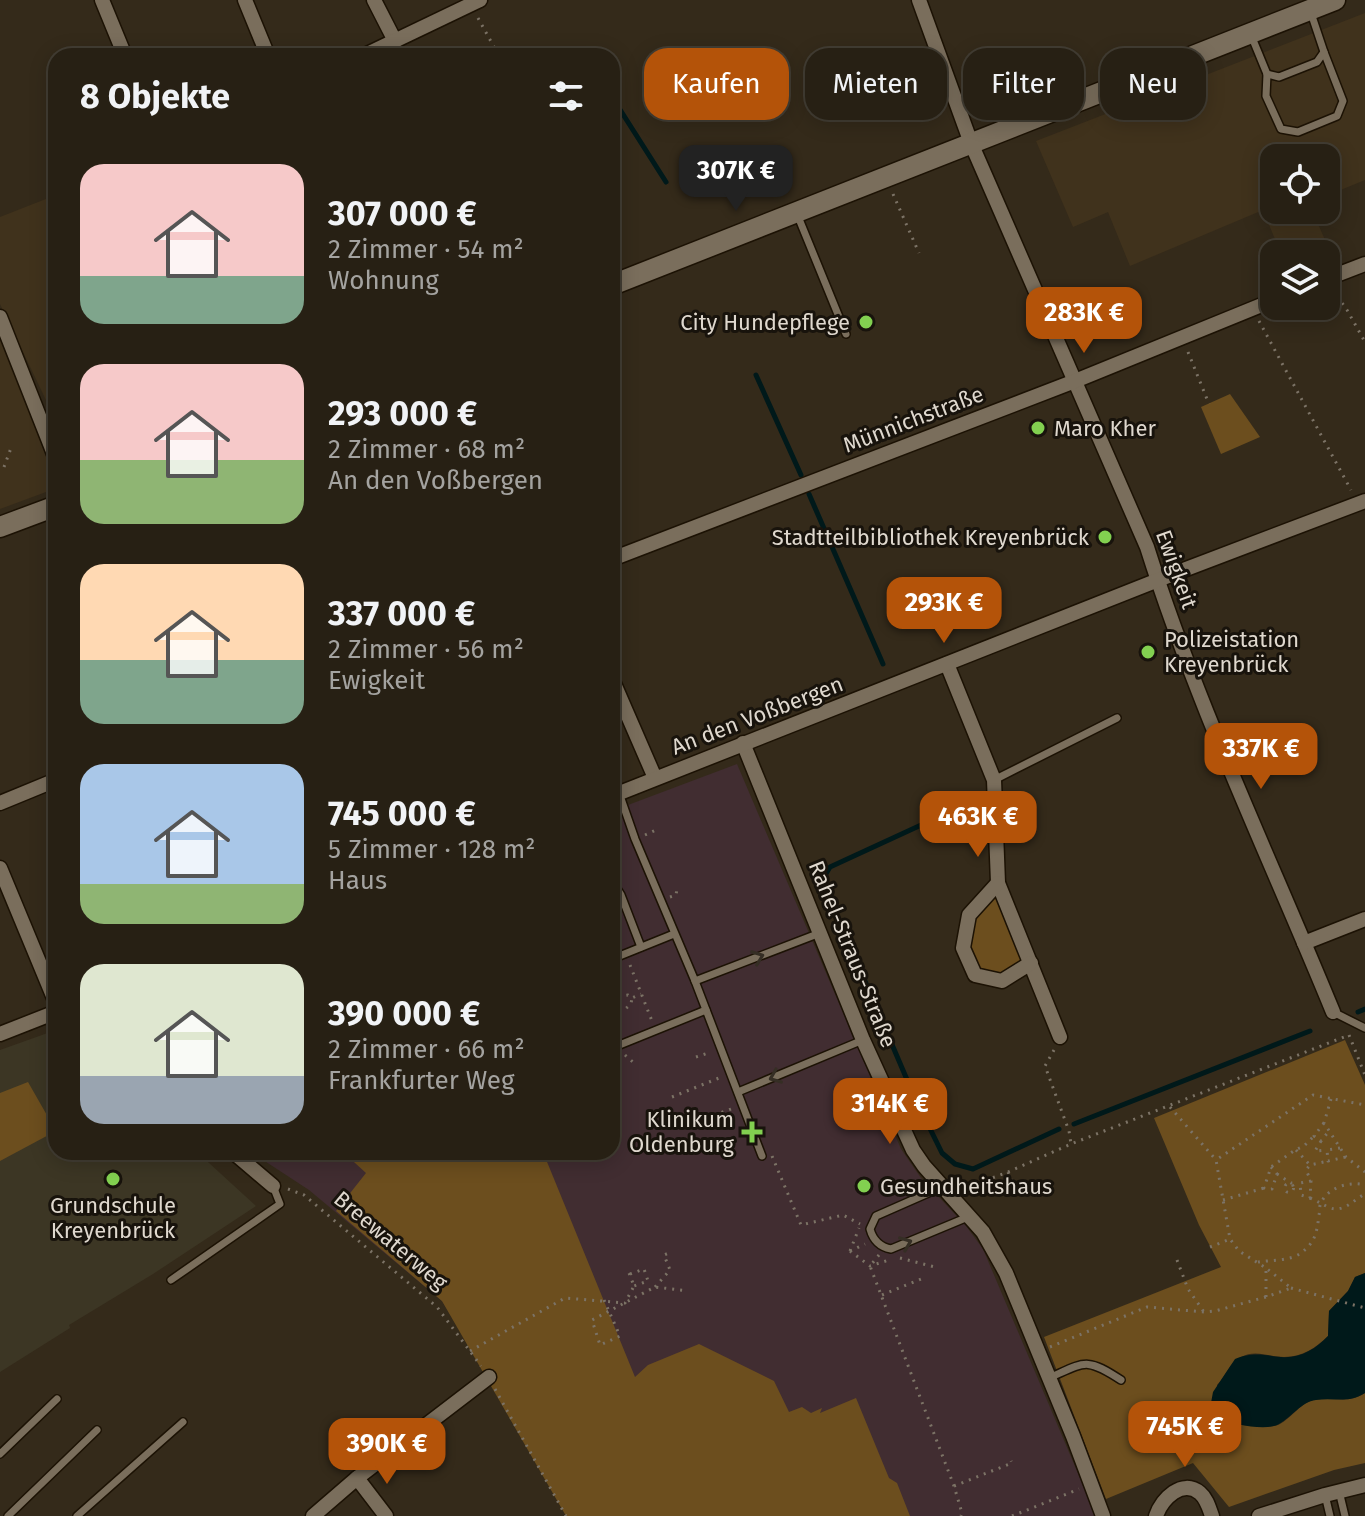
<!DOCTYPE html>
<html lang="de">
<meta charset="utf-8">
<style>
body{margin:0;font-family:"Fira Sans",sans-serif;background:#2f281d;color:#f1f3f6;height:100vh;display:flex;flex-direction:column;font-size:30px;white-space:nowrap}
*{box-sizing:border-box;margin:0}
p{font-size:26px;color:#a4a3a0}
.icon{flex:none;width:44px;height:44px;fill:none;stroke:currentColor;stroke-width:2;stroke-linecap:round;stroke-linejoin:round}
.map{position:relative;flex:1;overflow:hidden}
.drawer{position:absolute;left:48px;top:48px;width:572px;height:1112px;display:flex;flex-direction:column;background:#272014;border-radius:24px;box-shadow:0 4px 20px #0003,0 0 0 2px #433e34}
.drawer>*{flex:none}
.banner{position:absolute;left:644px;top:48px;width:600px;height:72px;display:flex;gap:16px}
.controls{position:absolute;left:1260px;top:144px;display:grid;gap:16px}
.controls a{display:grid;place-items:center;width:80px;height:80px;border-radius:16px;background:#272014;box-shadow:0 4px 20px #0003,0 0 0 2px #433e34;font-size:40px}
.price{position:absolute;translate:-50% -68px;padding:0 18px;border-radius:16px;background:#b45309;color:#fff;font-size:26px;line-height:52px;filter:drop-shadow(0 2px 4px #0008)}
.price::after{content:'';position:absolute;left:50%;top:48px;width:24px;height:18px;margin-left:-12px;background:inherit;clip-path:polygon(0 0,100% 0,50% 100%)}
.price.current{background:#222;color:#fff}
ul{padding:0;list-style:none}
li{display:flex;align-items:center;gap:24px;height:200px;padding:0 32px}
li span{display:grid;place-items:center;flex:none;width:224px;height:160px;border-radius:24px;color:#555}
li>.icon{margin-inline-start:auto}
span .icon{width:96px;height:96px;fill:#fffc;stroke-width:1}
li b{font-size:34px}
h2{display:flex;justify-content:space-between;align-items:center;height:96px;padding:0 32px;font-size:34px}
.tag{padding:0 28px;border-radius:24px;background:#272014;box-shadow:0 4px 20px #0003,0 0 0 2px #433e34;font-size:28px;line-height:72px}
.tag.current{background:#b45309;color:#fff}
.map>svg:first-child{display:block}
.built{fill:#40321c}
.education{fill:#3c3624}
.medical{fill:#412d31}
.green{fill:#6c4e1e}
.water{fill:#00191a}
.lines{fill:none;stroke-linecap:round;stroke-linejoin:round}
.stream{stroke:#00191a;stroke-width:5}
.lane-casing{stroke:#1c1204;stroke-width:10}
.street-casing{stroke:#1c1204;stroke-width:17}
.secondary-casing{stroke:#1c1204;stroke-width:23}
.path{stroke:#7c7366;stroke-width:3;stroke-dasharray:2 6;stroke-linecap:butt}
.lane{stroke:#7a6e5c;stroke-width:7}
.street{stroke:#7a6e5c;stroke-width:14}
.secondary{stroke:#7a6e5c;stroke-width:20}
.oneway{stroke:#352e24}
.poi-dot{fill:#82d050;stroke:#18130c;stroke-width:3}
.labels{text-anchor:middle;stroke-width:6;stroke-linejoin:round;paint-order:stroke}
.poi-label{font-size:22px;fill:#dfd8ce;stroke:#18130c;text-anchor:end}
.street-label{font-size:22px;fill:#dfd8ce;stroke:#18130c}
</style>
<div class="map">
<svg width="1365" height="1516" viewBox="0 0 1365 1516">
<rect width="100%" height="100%" fill="#342a1a"/>
<g class="built">
<polygon points="1365,13 1365,180 1326,196 1326,158 1274,158 1274,210 1312,210 1325,240 1293,254 1281,254 1263,210 1130,266 1108,212 1073,227 1036,141"/>
<polygon points="56,195 56,421 0,304 0,217"/>
<polygon points="0,332 48,462 49,479 46,492 0,509"/>
</g>
<polygon class="education" points="56,1030 56,1152 197,1152 256,1206 153,1274 69,1325 70,1328 0,1372 0,1050"/>
<polygon class="medical" points="737,764 901,1149 921,1178 966,1226 983,1249 1096,1516 575,1516 442,1301 309,1190 251,1152 612,1152 612,811"/>
<g class="green">
<polygon points="1230,394 1260,437 1221,454 1201,407"/>
<polygon points="998,883 1031,963 1002,981 975,975 963,948 969,915"/>
<path d="M1345 1040 1365 1085V1273L1355 1277 1348 1291 1329 1311 1328 1336C1316 1348 1302 1357 1284 1357 1270 1357 1255 1349 1241 1357 1229 1363 1226 1376 1217 1385V1420C1232 1423 1267 1431 1280 1424 1291 1418 1298 1406 1310 1401 1330 1394 1345 1406 1365 1393V1463L1334 1470 1229 1507 1193 1463 1106 1499 1044 1337 1221 1267 1199 1225 1154 1118Z"/>
<polygon points="28,1082 56,1131 0,1161 0,1093"/>
<polygon points="343,1152 543,1152 635,1377 648,1365 699,1344 774,1381 789,1412 802,1407 811,1413 822,1408 820,1413 856,1398 889,1478 897,1483 910,1516 566,1516 442,1301 336,1211 366,1173"/>
</g>
<path class="water" d="M1365 1273V1393C1348 1404 1335 1397 1316 1400 1301 1402 1292 1417 1279 1424 1265 1432 1233 1423 1217 1420L1211 1403 1213 1392 1235 1359C1253 1352 1262 1355 1281 1357 1299 1359 1316 1349 1328 1336L1329 1311 1348 1291 1355 1277Z"/>
<g class="lines">
<g class="stream">
<polyline points="612,97 666,182"/>
<polyline points="756,375 801,475"/>
<polyline points="809,494 883,664"/>
<polyline points="945,814 830,867 824,877 832,904 914,1096 942,1153 955,1164 973,1169 1059,1129"/>
<polyline points="1358,1012 1365,1009"/>
<polyline points="1074,1124 1310,1031"/>
</g>
<defs>
<g id="lane">
<polyline points="1251,35 1267,74 1279,77 1317,62 1324,52 1310,10"/>
<polyline points="1267,74 1266,96 1281,129 1298,132 1337,116 1343,101 1324,52"/>
<polyline points="797,214 846,334"/>
<polyline points="994,780 1117,718"/>
<polyline points="619,793 635,839 695,981 762,1156"/>
<polyline points="612,881 621,895 641,947"/>
<polyline points="612,959 674,934"/>
<polyline points="695,981 820,933"/>
<polyline points="1333,1012 1365,1028"/>
<polyline points="612,1048 706,1010"/>
<polyline points="738,1092 863,1040"/>
<path d="M942 1187 876 1216 870 1229C873 1240 880 1247 891 1249L968 1217"/>
<polyline points="171,1280 280,1204 273,1186"/>
<path d="M1049 1378C1085 1362 1086 1357 1121 1380"/>
<polyline points="0,1454 57,1399"/>
<polyline points="1339,1491 1345,1516"/>
<polyline points="1325,1495 1330,1516"/>
<polyline points="8,1516 97,1430"/>
<polyline points="77,1516 183,1422"/>
</g>
<g id="street">
<polyline points="102,0 125,56"/>
<polyline points="245,0 268,56"/>
<polyline points="374,0 395,41"/>
<path d="M919 0 971 143 1147 547C1197 706 1270 858 1333 1012"/>
<polyline points="363,56 480,0"/>
<polyline points="1326,279 1365,264"/>
<polyline points="0,317 56,459"/>
<polyline points="612,559 1075,381 1274,300"/>
<polyline points="947,664 994,780 998,883 1060,1037"/>
<polyline points="612,679 655,778"/>
<polyline points="743,743 863,1040 913,1150 924,1166 983,1232 1006,1273 1073,1436 1103,1516"/>
<polyline points="612,796 1186,569 1365,501"/>
<polyline points="0,803 56,780"/>
<polyline points="0,868 56,1003"/>
<polyline points="998,883 969,915 963,948 975,975 1002,981 1031,963"/>
<polyline points="1304,943 1365,919"/>
<polyline points="0,1034 56,1012"/>
<polyline points="233,1152 273,1186"/>
<polyline points="357,1478 386,1516"/>
<polyline points="313,1516 357,1478 489,1377"/>
<path d="M1156 1516C1162 1499 1182 1478 1200 1493 1207 1499 1209 1508 1212 1516"/>
<polyline points="1259,1516 1325,1495 1365,1485"/>
</g>
<g id="secondary">
<polyline points="612,285 1335,0"/>
<polyline points="0,527 56,506"/>
</g>
</defs>
<use href="#lane" class="lane-casing"/>
<use href="#street" class="street-casing"/>
<use href="#secondary" class="secondary-casing"/>
<g class="path">
<polyline points="478,18 499,56"/>
<polyline points="893,194 919,253"/>
<polyline points="1333,290 1347,310 1365,342"/>
<polyline points="1259,321 1351,490"/>
<polyline points="1188,352 1209,404"/>
<polyline points="4,467 11,448"/>
<polyline points="645,835 656,830"/>
<polyline points="670,897 676,895 677,889"/>
<polyline points="630,965 652,1021"/>
<polyline points="612,1001 619,996 628,995 632,998 641,994"/>
<polyline points="612,1008 616,1011 624,1010 631,1004 632,998"/>
<polyline points="1349,1035 1365,1075"/>
<polyline points="1054,1050 1045,1066 1069,1131 1071,1144"/>
<polyline points="625,1055 634,1063"/>
<polyline points="696,1057 711,1052"/>
<polyline points="672,1097 719,1078"/>
<polyline points="1331,1099 1324,1123 1346,1157 1365,1172"/>
<polyline points="1170,1107 1216,1160"/>
<polyline points="1324,1123 1314,1136 1321,1141 1329,1131"/>
<polyline points="690,1128 688,1124 734,1108"/>
<polyline points="1321,1141 1315,1151 1327,1150"/>
<polyline points="1340,1148 1327,1150 1328,1161 1346,1157"/>
<polyline points="1296,1150 1310,1165"/>
<polyline points="772,1156 801,1225 843,1215 860,1224"/>
<polyline points="1271,1167 1277,1174 1272,1189 1264,1188 1271,1167 1295,1150 1304,1146 1314,1136"/>
<polyline points="1008,1172 1014,1185"/>
<polyline points="1277,1174 1291,1183 1298,1183"/>
<polyline points="1311,1181 1300,1183 1301,1195 1310,1198 1311,1181 1306,1170 1310,1165 1328,1161"/>
<circle cx="1289" cy="1188" r="4.5"/>
<polyline points="288,1189 304,1195 437,1307 481,1366"/>
<polyline points="963,1189 1008,1172 1071,1144 1349,1035"/>
<path d="M1310 1198C1317 1201 1322 1204 1328 1207 1343 1214 1353 1200 1365 1194"/>
<polyline points="1223,1200 1264,1188"/>
<polyline points="1210,1247 1230,1239"/>
<polyline points="850,1251 870,1266 889,1260"/>
<polyline points="850,1251 859,1228"/>
<polyline points="850,1251 865,1244"/>
<polyline points="879,1255 870,1266 954,1486 962,1513 961,1516"/>
<polyline points="900,1258 935,1267"/>
<polyline points="1177,1260 1188,1289 1204,1312"/>
<path d="M1258 1262C1271 1260 1290 1261 1301 1253 1315 1243 1317 1232 1319 1215 1320 1211 1319 1206 1321 1203 1328 1187 1350 1181 1365 1185"/>
<polyline points="630,1274 644,1269 648,1281 634,1286"/>
<polyline points="655,1287 670,1270 664,1255 671,1252"/>
<polyline points="1291,1288 1365,1308"/>
<polyline points="882,1295 921,1279 922,1282"/>
<polyline points="1266,1297 1266,1268 1239,1251 1230,1239 1216,1160 1313,1095 1365,1105"/>
<polyline points="604,1300 620,1336 600,1345 592,1320 655,1287 688,1291"/>
<polyline points="1050,1347 1147,1307 1204,1312 1215,1311 1266,1297 1291,1288 1266,1268"/>
<polyline points="470,1351 565,1298 625,1303 634,1286 629,1273"/>
<polyline points="495,1389 566,1516"/>
<polyline points="954,1486 1012,1463 1011,1461"/>
<polyline points="1012,1516 1079,1489"/>
</g>
<use href="#lane" class="lane"/>
<use href="#street" class="street"/>
<use href="#secondary" class="secondary"/>
</g>
<defs><path id="oneway-chevron" d="M-2-3.5L2.5 0L-2 3.5" fill="none" stroke-width="1.6" stroke-linecap="round" stroke-linejoin="round" transform="scale(2)"/></defs>
<g class="oneway">
<use href="#oneway-chevron" transform="translate(758 957) rotate(-21)"/>
<use href="#oneway-chevron" transform="translate(775 1077) rotate(158)"/>
<use href="#oneway-chevron" transform="translate(906 1243) rotate(-22)"/>
</g>
<g class="poi-dot">
<circle cx="866" cy="322" r="8"/>
<circle cx="1038" cy="428" r="8"/>
<circle cx="1105" cy="537" r="8"/>
<circle cx="1148" cy="652" r="8"/>
<path d="M748 1120h8v8h8v8h-8v8h-8v-8h-8v-8h8z"/>
<circle cx="113" cy="1179" r="8"/>
<circle cx="864" cy="1186" r="8"/>
</g>
<g class="labels">
<g class="poi-label">
<text x="850" y="330">City Hundepflege</text>
<text x="1054" y="436" text-anchor="start">Maro Kher</text>
<text x="1089" y="545">Stadtteilbibliothek Kreyenbrück</text>
<text x="1164" y="647" text-anchor="start">Polizeistation<tspan x="1164" dy="25">Kreyenbrück</tspan></text>
<text x="734" y="1127">Klinikum<tspan x="734" dy="25">Oldenburg</tspan></text>
<text x="880" y="1194" text-anchor="start">Gesundheitshaus</text>
<text x="113" y="1213" text-anchor="middle">Grundschule<tspan x="113" dy="25">Kreyenbrück</tspan></text>
</g>
<g class="street-label">
<text transform="translate(913 419) rotate(-21)" y="8">Münnichstraße</text>
<text transform="translate(1177 569) rotate(70)" y="8">Ewigkeit</text>
<text transform="translate(757 715) rotate(-21)" y="8">An den Voßbergen</text>
<text transform="translate(853 954) rotate(68)" y="8">Rahel-Straus-Straße</text>
<text transform="translate(391 1240) rotate(40)" y="8">Breewaterweg</text>
</g>
</g>
</svg>
<div class="controls">
<a><svg class="icon" aria-label="locate" viewBox="0 0 24 24"><circle cx="12" cy="12" r="6"/><path d="M12 2v4M12 18v4M2 12h4M18 12h4"/></svg></a>
<a><svg class="icon" aria-label="layers" viewBox="0 0 24 24"><path d="M12 4l9 5-9 5-9-5zM3 14l9 5 9-5"/></svg></a>
</div>
<b class="price current" style="left:736px;top:213px">307K €</b>
<b class="price" style="left:1084px;top:355px">283K €</b>
<b class="price" style="left:944px;top:645px">293K €</b>
<b class="price" style="left:1261px;top:791px">337K €</b>
<b class="price" style="left:978px;top:859px">463K €</b>
<b class="price" style="left:890px;top:1146px">314K €</b>
<b class="price" style="left:1185px;top:1469px">745K €</b>
<b class="price" style="left:387px;top:1486px">390K €</b>
<div class="banner">
<a class="tag current">Kaufen</a>
<a class="tag">Mieten</a>
<a class="tag">Filter</a>
<a class="tag">Neu</a>
</div>
<section class="drawer">
<h2>8 Objekte<svg class="icon" aria-label="filters" viewBox="0 0 24 24"><path d="M4 7h16M4 17h16"/><circle cx="9" cy="7" r="2"/><circle cx="15" cy="17" r="2"/></svg></h2>
<ul>
<li><span style="background:linear-gradient(#f6c9c9 70%,#7fa58c 0)"><svg class="icon" aria-label="home" viewBox="0 0 24 24"><path d="M3 11l9-7 9 7M6 9v11h12V9"/></svg></span><div><b>307 000 €</b><p>2 Zimmer · 54 m²</p><p>Wohnung</p></div></li>
<li><span style="background:linear-gradient(#f6c9c9 60%,#8fb573 0)"><svg class="icon" aria-label="home" viewBox="0 0 24 24"><path d="M3 11l9-7 9 7M6 9v11h12V9"/></svg></span><div><b>293 000 €</b><p>2 Zimmer · 68 m²</p><p>An den Voßbergen</p></div></li>
<li><span style="background:linear-gradient(#ffd9b3 60%,#7fa58c 0)"><svg class="icon" aria-label="home" viewBox="0 0 24 24"><path d="M3 11l9-7 9 7M6 9v11h12V9"/></svg></span><div><b>337 000 €</b><p>2 Zimmer · 56 m²</p><p>Ewigkeit</p></div></li>
<li><span style="background:linear-gradient(#a9c7e8 75%,#8fb573 0)"><svg class="icon" aria-label="home" viewBox="0 0 24 24"><path d="M3 11l9-7 9 7M6 9v11h12V9"/></svg></span><div><b>745 000 €</b><p>5 Zimmer · 128 m²</p><p>Haus</p></div></li>
<li><span style="background:linear-gradient(#dfe7d0 70%,#9aa5b1 0)"><svg class="icon" aria-label="home" viewBox="0 0 24 24"><path d="M3 11l9-7 9 7M6 9v11h12V9"/></svg></span><div><b>390 000 €</b><p>2 Zimmer · 66 m²</p><p>Frankfurter Weg</p></div></li>
</ul>
</section>
</div>
